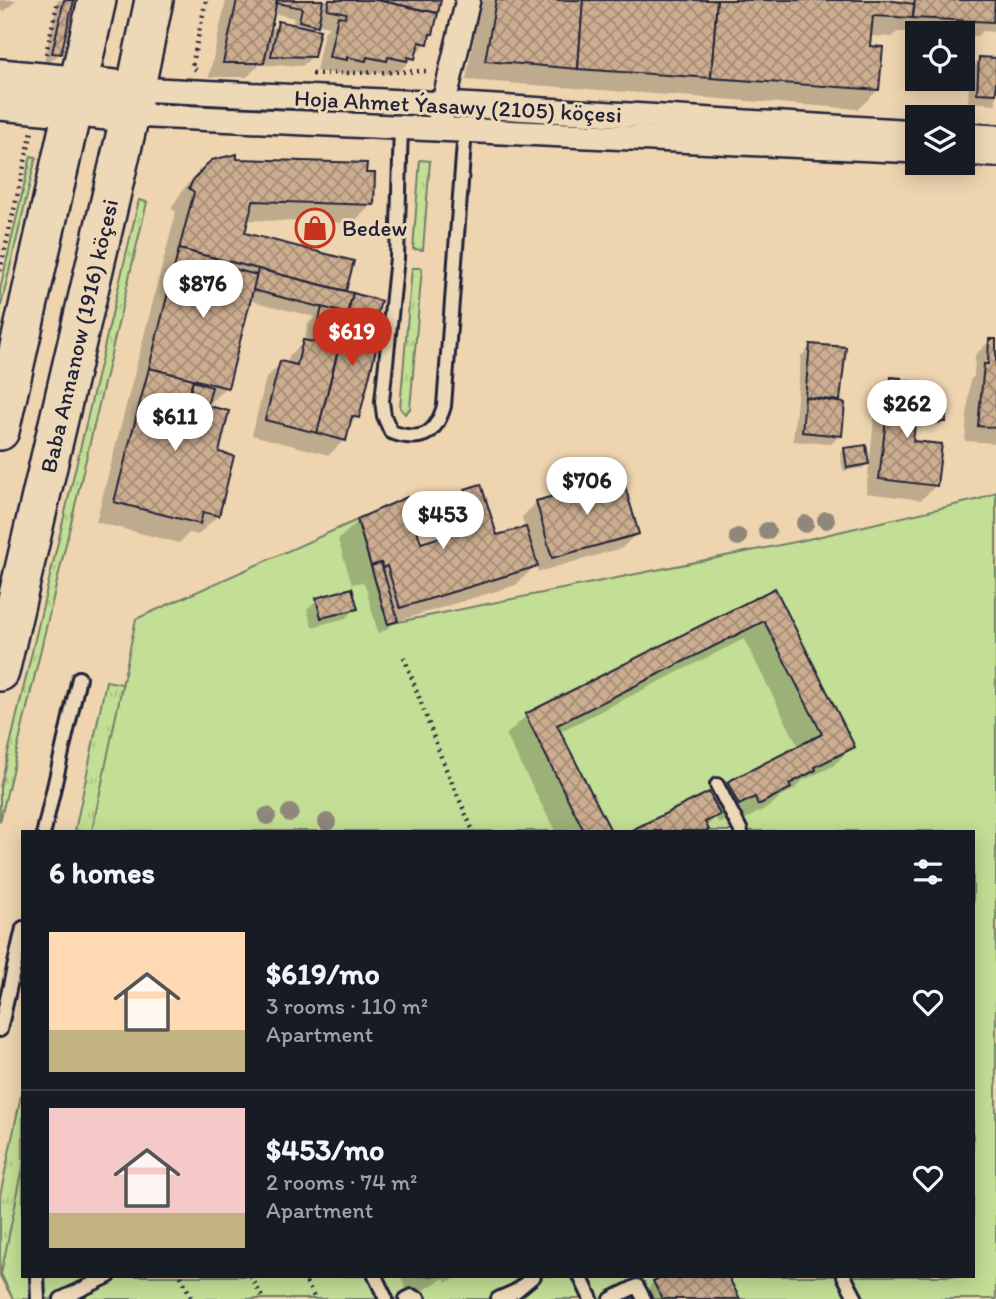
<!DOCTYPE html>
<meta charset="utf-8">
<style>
body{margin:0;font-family:Itim,sans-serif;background:#242831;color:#f1f3f6;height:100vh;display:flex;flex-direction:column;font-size:26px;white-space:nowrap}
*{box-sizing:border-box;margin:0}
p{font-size:23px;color:#9ea1a6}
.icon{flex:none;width:38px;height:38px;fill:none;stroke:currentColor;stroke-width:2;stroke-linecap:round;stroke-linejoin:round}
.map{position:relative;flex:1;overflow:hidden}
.panel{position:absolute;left:21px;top:830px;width:954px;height:448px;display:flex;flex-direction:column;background:#171b24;border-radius:0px;box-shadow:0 4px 18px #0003}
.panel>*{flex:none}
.tools{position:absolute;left:905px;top:21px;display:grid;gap:14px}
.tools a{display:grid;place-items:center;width:70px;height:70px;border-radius:0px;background:#171b24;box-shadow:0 4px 18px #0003;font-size:35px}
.price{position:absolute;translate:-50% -60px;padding:0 16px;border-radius:24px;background:#fff;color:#222;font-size:23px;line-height:46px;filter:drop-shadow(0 2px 4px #0008)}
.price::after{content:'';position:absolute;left:50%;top:42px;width:21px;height:16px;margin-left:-10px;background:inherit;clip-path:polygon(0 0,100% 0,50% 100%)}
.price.active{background:#c8321e;color:#fff}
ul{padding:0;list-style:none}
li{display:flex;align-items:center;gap:21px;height:175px;padding:0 28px}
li+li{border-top:2px solid #363941}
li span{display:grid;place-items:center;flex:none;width:196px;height:140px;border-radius:0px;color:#555}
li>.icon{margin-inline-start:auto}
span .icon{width:84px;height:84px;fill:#fffc;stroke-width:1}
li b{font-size:30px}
h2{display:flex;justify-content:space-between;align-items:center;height:84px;padding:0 28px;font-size:30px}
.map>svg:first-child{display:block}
.grass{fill:url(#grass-tufts);stroke:#728068;stroke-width:2}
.garden{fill:#c3de95;stroke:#728068;stroke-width:2}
.shadow{fill:#0003;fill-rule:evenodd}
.building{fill:url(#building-cross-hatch);stroke:#22223b;stroke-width:2}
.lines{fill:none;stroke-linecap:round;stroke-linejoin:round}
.lane-casing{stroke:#22223b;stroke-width:18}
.street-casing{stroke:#22223b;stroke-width:28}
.secondary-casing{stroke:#22223b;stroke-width:38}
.primary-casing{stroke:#22223b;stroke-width:42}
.path{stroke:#22223b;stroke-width:4.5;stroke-dasharray:2 5;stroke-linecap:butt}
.lane{stroke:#edd9b7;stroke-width:12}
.street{stroke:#edd9b7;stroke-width:23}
.secondary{stroke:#edd9b7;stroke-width:33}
.primary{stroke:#edd9b7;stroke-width:37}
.tree{fill:#8f877a}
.labels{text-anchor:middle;stroke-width:6;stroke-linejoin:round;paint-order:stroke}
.street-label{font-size:23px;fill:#22223b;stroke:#edd9b7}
.poi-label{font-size:23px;fill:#22223b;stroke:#edd9b7;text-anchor:start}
</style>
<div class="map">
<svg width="996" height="1299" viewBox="0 0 996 1299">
<defs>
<pattern id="grass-tufts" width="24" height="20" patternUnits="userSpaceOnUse" patternTransform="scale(1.75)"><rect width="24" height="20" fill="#c3de95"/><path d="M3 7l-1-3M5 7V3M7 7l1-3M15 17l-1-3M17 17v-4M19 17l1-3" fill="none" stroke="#a7be81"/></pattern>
<pattern id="building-cross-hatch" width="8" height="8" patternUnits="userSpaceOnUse" patternTransform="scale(1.75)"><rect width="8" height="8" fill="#ccad8f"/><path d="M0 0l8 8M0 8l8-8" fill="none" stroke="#a58c76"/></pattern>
</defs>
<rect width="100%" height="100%" fill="#eed5b0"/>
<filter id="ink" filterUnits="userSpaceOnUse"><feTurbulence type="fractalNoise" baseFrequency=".0143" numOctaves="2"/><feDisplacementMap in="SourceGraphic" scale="14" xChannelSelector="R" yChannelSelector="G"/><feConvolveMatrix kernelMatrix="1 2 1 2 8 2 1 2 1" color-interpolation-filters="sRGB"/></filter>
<g filter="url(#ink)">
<g class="grass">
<polygon points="31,156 36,157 0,310 0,289"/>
<polygon points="420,160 430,161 423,250 413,249"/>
<polygon points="139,200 147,202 0,822 0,787"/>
<polygon points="412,268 422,268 410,409 405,414 400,408"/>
<polygon points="106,681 122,684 106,831 75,831"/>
<polygon points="23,1086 23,1276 31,1299 13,1299 0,1276 0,1196"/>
</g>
<polygon class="garden" points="996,492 996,1299 13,1299 1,1274 23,1167 23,1276 973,1276 973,831 92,831 136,619 357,520 388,624 800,541 980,499"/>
<g class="shadow">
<polygon points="0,0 16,0 5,11 0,10"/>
<polygon points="58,0 72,0 59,54 49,63 44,62"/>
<path d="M226 0H439L432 34 426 43 399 72 394 71 391 75 375 71 371 75 353 71 349 75 316 71 324 32 329 27 317 24 311 30 312 57 302 66 262 65 263 61 247 77H209ZM273 13 294 18 292 26 279 23 268 34Z"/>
<polygon points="481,0 996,0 996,32 982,31 977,36 962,36 962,33 897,32 892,37 869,36 868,48 878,90 858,109 466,80"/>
<polygon points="980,59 996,60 996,104 968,102 970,69"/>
<polygon points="236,160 365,175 372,204 353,223 247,220 243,234 345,290 343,292 379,302 357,417 347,427 344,440 329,455 252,435 266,378 281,363 287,365 289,356 304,342 308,324 315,317 248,300 226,387 206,407 217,454 217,516 198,535 189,533 179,543 96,522 176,212 171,208 185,187 206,167"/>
<polygon points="990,341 996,341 996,441 994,443 965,441 970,380 974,376 975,355"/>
<polygon points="811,346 844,349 838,402 843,404 840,435 831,444 793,441 801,356"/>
<polygon points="892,378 911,442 936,485 921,500 866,493 877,393"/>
<polygon points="926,399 944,421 940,425 922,426 921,404"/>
<polygon points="844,449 867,464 863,468 843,471 840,454"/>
<polygon points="466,490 496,538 525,529 522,517 537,502 637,533 622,548 538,572 536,565 516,585 394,622 386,630 378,633 365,585 362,582 352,584 338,540 358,521 420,545 455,535 447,510"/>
<polygon points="774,591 853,746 833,766 802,781 795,789 780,797 769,807 738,823 735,816 719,824 716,817 706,827 705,831 634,831 708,794 711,801 728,784 799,748 744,639 559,732 609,831 555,831 506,735 526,716"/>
<polygon points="317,600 356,608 346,618 312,627 307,609"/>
<polygon points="400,1276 463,1276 446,1282 444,1278 410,1298"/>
<polygon points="667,1276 726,1276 738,1299 637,1299 654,1282"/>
</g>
<g class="building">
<polygon points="64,0 74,0 61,54 52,53"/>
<polygon points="237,0 277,0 264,63 223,63"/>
<polygon points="277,0 323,0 318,26 299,21 302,8 277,3"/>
<polygon points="329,0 377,0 438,13 433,34 430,34 428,44 419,42 415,59 408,57 407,61 388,57 387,61 367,57 366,61 347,57 347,60 329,57 338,16 345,17 346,13 327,9"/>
<polygon points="377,0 441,0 438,13"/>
<polygon points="496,0 583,0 578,69 485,61"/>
<polygon points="583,0 717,0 711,78 578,69"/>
<polygon points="717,0 887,0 914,4 913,18 873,16 870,46 883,47 879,90 711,78"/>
<polygon points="915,0 995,0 993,22 913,18"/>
<polygon points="278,21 320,30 314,57 271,56"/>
<polygon points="979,57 996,58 996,94 977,93"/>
<polygon points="237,154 237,159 367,163 366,173 375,173 374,205 253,201 245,233 354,261 346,291 179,249 194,192 189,188 193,180 205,166 212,160"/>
<polygon points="179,249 215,258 214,264 257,275 228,388 149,368"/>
<polygon points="258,269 353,293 347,314 253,290"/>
<polygon points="353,293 381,301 375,323 382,325 359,418 352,416 346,441 317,433"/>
<polygon points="322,307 347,314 317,433 265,420 280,361 297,365 303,340 314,342"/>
<polygon points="989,339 996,339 996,428 978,426 984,364 988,364"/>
<polygon points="810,344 846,347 840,401 805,397"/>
<polygon points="149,368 193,379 188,401 229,411 219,452 234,456 219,516 203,512 200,524 114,502"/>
<polygon points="891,377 901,378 901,380 920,383 913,441 942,444 937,486 879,479"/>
<polygon points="193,381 212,387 207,406 188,401"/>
<polygon points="805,397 845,403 842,436 802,432"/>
<polygon points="945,397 946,422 926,422 925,398"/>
<polygon points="866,445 869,464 847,468 844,448"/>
<polygon points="622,476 639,534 552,558 536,501"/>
<polygon points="481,484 497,535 526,527 538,566 400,608 387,566 383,568 381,563 371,566 357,519 407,497 421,543 477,526 465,489"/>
<polygon points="381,563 398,621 388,624 371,566"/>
<polygon points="352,588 358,609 321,618 316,598"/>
<polygon points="775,588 855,747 815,767 816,770 789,784 791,788 758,805 755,797 739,805 727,782 822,734 764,621 557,725 611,831 584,831 525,714"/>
<polygon points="709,792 720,815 705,822 709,830 706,831 630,831"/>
<polygon points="663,1276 728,1276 740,1299 662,1299 653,1281"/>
</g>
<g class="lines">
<defs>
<g id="lane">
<path d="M401 127 397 258 382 401 384 416 391 432C419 442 435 437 444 406L465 130"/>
<polyline points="717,785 741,831"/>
<polyline points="44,831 79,678"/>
<polyline points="0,1030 23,928"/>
<polyline points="37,1276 38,1299"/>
<polyline points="375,1276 386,1299"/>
<polyline points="580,1276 591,1299"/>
<polyline points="844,1276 856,1299"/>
<polyline points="61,1299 109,1276"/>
<polyline points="406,1299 412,1296 419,1299"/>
<polyline points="498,1299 516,1291 534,1276"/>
<polyline points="611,1299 637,1286 644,1299"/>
</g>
<g id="street">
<polyline points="136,89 444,104 917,132"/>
<polyline points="130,115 917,151"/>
<polyline points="440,119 468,0"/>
<polyline points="962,135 996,137"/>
<polyline points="962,153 996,155"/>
</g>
<g id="secondary">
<polyline points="0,76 136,89"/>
<polyline points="0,103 130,115"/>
</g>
<g id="primary">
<polyline points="0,431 97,0"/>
<polyline points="0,672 130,115 154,0"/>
</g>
</defs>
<use href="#lane" class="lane-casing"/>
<use href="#street" class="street-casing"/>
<use href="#secondary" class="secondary-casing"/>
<use href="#primary" class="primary-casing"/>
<g class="path">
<polyline points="46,54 58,0"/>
<polyline points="196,70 192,66 206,0"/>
<polyline points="312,74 429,71"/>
<polyline points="0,271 32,131"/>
<polyline points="404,657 443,762 473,831"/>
<polyline points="181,1276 192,1299"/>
<polyline points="251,1276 263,1299"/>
<polyline points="303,1276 315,1299"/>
</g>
<use href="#lane" class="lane"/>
<use href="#street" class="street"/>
<use href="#secondary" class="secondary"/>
<use href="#primary" class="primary"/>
</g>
<g class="tree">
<circle cx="826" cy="520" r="9"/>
<circle cx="805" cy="524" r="9"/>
<circle cx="767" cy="531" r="9"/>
<circle cx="738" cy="537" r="9"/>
<circle cx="290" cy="813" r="9"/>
<circle cx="267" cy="816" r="9"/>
<circle cx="327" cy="822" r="9"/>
</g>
</g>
<defs>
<symbol id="shop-ring" viewBox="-11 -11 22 22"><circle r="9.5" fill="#edd9b7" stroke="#c8321e" stroke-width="1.5"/><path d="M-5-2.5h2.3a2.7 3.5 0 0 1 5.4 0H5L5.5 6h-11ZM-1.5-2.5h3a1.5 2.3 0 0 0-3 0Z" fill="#c8321e"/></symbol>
</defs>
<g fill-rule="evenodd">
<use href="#shop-ring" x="293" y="206" width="44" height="44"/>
</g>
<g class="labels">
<g class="street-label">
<text transform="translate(458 106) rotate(3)" y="8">Hoja Ahmet Ýasawy (2105) köçesi</text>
<text transform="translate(79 336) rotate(-77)" y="8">Baba Annanow (1916) köçesi</text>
</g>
<g class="poi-label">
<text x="342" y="236">Bedew</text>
</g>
</g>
</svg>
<div class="tools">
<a><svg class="icon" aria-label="locate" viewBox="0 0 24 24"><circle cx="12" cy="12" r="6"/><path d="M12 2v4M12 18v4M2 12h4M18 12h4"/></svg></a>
<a><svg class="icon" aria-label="layers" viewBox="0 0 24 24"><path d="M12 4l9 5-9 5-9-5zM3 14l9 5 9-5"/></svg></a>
</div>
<b class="price" style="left:203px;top:320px">$876</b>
<b class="price active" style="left:352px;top:368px">$619</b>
<b class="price" style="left:907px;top:440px">$262</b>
<b class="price" style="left:175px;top:453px">$611</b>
<b class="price" style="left:587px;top:517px">$706</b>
<b class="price" style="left:443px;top:551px">$453</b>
<section class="panel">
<h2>6 homes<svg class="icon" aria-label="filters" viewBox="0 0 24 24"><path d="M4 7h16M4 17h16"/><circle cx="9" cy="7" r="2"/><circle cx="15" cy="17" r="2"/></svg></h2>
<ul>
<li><span style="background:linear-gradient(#ffd9b3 70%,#c2b280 0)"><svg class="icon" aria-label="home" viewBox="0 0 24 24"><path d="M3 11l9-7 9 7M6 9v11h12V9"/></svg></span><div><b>$619/mo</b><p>3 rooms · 110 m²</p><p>Apartment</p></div><svg class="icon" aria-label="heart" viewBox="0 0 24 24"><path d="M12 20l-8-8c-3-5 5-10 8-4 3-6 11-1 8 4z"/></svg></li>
<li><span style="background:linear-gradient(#f6c9c9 75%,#c2b280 0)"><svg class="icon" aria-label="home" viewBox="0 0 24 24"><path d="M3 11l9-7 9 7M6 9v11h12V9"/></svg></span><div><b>$453/mo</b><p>2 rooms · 74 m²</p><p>Apartment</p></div><svg class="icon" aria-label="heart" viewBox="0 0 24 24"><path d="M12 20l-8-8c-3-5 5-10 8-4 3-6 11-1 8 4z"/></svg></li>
</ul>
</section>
</div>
